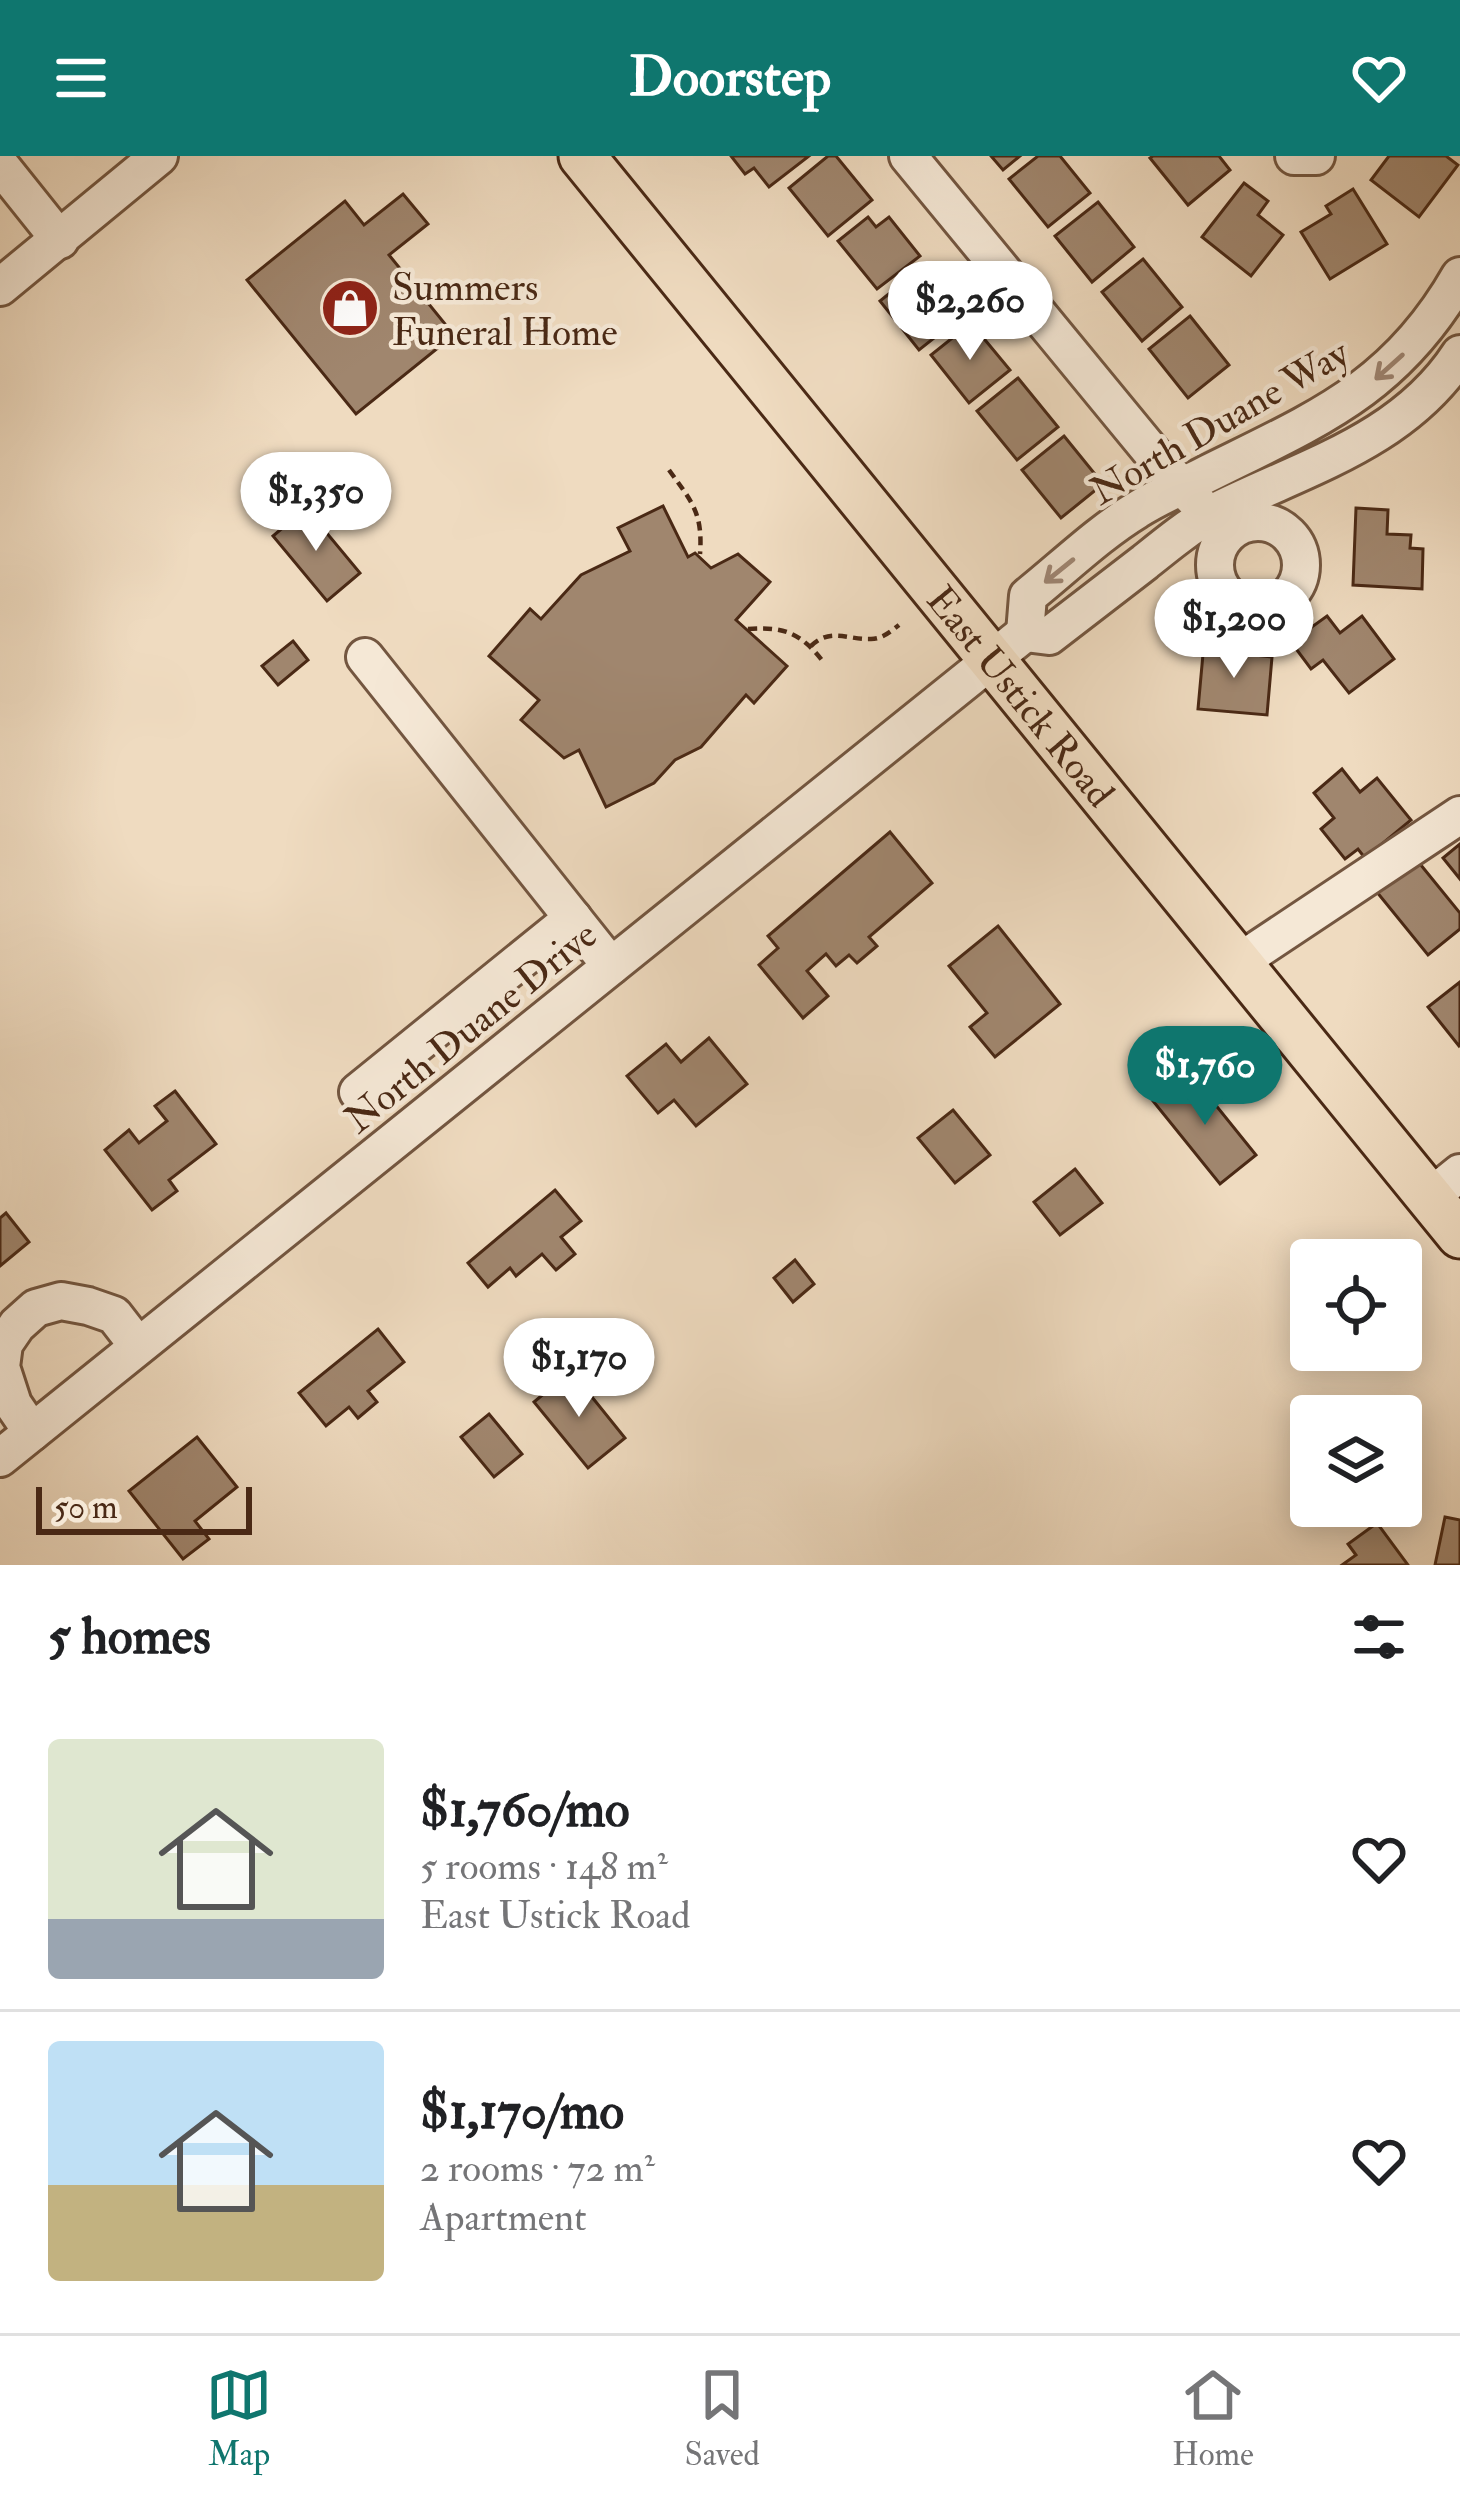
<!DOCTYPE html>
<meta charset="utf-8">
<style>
body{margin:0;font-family:"IM FELL Double Pica",serif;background:#f6f6f6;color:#202124;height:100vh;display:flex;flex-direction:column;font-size:45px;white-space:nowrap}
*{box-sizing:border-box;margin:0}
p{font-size:39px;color:#757577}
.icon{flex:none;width:66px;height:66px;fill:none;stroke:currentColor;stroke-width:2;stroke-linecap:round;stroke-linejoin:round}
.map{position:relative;height:1409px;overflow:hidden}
.drawer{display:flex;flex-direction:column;background:#fff;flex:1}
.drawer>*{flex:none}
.tools{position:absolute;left:1290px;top:1083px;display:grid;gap:24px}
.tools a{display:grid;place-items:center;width:132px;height:132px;border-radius:12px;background:#fff;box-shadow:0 6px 30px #0003;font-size:60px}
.scale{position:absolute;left:36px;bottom:30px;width:216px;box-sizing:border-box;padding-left:12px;border:6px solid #4a2915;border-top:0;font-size:33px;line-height:42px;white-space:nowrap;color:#4a2915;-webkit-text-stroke:9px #f5e8d6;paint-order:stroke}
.price{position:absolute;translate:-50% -102px;padding:0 27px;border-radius:42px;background:#fff;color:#222;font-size:39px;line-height:78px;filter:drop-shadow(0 3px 6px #0008)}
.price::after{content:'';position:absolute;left:50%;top:72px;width:36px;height:27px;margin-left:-18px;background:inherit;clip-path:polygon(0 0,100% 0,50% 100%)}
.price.on{background:#0f766e;color:#fff}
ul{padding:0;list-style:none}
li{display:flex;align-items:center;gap:36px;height:300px;padding:0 48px}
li+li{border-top:3px solid #e0e0e0}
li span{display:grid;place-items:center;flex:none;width:336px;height:240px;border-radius:12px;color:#555}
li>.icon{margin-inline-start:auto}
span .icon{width:144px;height:144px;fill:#fffc;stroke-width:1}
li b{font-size:51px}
h2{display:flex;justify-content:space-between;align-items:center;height:144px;padding:0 48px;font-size:51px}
header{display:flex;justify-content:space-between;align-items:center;height:156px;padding:0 48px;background:#0f766e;color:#fff;font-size:54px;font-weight:700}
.tabs{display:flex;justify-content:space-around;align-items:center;height:168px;border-top:3px solid #e0e0e0;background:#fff;font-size:33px;color:#757577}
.tabs a{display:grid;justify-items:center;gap:6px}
.tabs .on{color:#0f766e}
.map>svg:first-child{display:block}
.building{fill:#a0866e;stroke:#4a2915;stroke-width:3}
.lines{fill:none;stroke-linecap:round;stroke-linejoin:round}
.minor-casing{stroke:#735640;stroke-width:42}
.major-casing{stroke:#4a2915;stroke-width:51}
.path{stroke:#4a2915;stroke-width:4.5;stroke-dasharray:9 6;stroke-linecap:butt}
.minor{stroke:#f5e8d6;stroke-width:36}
.major{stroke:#efdbc0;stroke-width:45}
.oneway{stroke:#a08876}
.labels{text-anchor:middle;stroke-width:9;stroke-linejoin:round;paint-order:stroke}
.poi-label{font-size:39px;fill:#4a2915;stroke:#f5e8d6;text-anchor:start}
.street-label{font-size:39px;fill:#4a2915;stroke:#f5e8d6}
</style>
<header><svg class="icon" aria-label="menu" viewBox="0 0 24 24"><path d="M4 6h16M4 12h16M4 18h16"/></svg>Doorstep<svg class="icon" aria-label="heart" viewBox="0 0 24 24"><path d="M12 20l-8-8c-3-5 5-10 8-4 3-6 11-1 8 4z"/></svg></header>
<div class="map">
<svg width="1460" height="1409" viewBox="0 0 1460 1409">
<rect width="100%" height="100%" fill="#efdbc0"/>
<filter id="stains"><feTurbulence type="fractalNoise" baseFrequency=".00167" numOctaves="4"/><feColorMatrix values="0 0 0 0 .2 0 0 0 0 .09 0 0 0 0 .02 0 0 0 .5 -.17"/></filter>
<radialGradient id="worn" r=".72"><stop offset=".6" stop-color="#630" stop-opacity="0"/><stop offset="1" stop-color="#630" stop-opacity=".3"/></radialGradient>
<g class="building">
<polygon points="731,0 809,0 769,31 754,12 745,18"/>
<polygon points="828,0 836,0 872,44 828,80 789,32"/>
<polygon points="991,0 1020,0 1003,14"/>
<polygon points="1038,0 1060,0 1090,37 1048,71 1009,23"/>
<polygon points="1153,0 1219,0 1230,14 1188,49 1150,2"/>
<polygon points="1389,0 1446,0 1458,9 1419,61 1371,24"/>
<polygon points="1244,27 1268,45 1258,59 1283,79 1251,120 1202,81"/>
<polygon points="1353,33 1387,88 1330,123 1301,76 1331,58 1326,50"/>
<polygon points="403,38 428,68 389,99 454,179 356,258 247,124 345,45 364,69"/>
<polygon points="1098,46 1134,91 1092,126 1055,80"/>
<polygon points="868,61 876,71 889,61 920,100 877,133 838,85"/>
<polygon points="1143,103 1182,151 1142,185 1102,136"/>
<polygon points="923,110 963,159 919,194 880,145"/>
<polygon points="1190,160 1229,209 1188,242 1149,193"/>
<polygon points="971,167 1010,214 969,247 931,199"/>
<polygon points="1018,222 1058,271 1017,304 977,255"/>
<polygon points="1064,280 1103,328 1061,362 1022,314"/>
<polygon points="663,350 688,401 695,397 711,412 738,398 770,426 736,464 787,510 754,547 746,539 701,591 675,604 654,627 606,651 579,594 564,602 521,564 539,544 489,500 530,453 541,463 581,419 630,395 618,372"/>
<polygon points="306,352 360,417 327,445 273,380"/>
<polygon points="1356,352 1388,354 1387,378 1411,379 1410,392 1423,393 1422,433 1353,429"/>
<polygon points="1327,460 1340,477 1362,460 1394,503 1349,537 1323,504 1311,513 1291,486"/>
<polygon points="293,485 308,504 278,529 262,510"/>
<polygon points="1204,487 1237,490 1236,497 1272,501 1267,559 1198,553"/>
<polygon points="1342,613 1360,636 1377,622 1411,664 1365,702 1358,693 1345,703 1321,673 1334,662 1314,637"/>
<polygon points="890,676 932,727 869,781 877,790 857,807 849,799 836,810 826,798 807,815 828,840 803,862 759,809 778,792 768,780"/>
<polygon points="1460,688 1460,723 1443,702"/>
<polygon points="1416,703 1460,757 1460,773 1428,799 1376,735"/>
<polygon points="998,770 1060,848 995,901 970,871 987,857 949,810"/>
<polygon points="1460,826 1460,889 1459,890 1428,851"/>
<polygon points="709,882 747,928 696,970 674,944 658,957 627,920 666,888 681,906"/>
<polygon points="1189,916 1256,999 1220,1028 1153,945"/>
<polygon points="175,935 216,988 169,1024 177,1035 152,1054 105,994 129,974 139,987 167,965 155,950"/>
<polygon points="953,954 990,999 955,1027 918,982"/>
<polygon points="1075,1013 1102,1047 1060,1079 1034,1046"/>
<polygon points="555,1034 581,1065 561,1081 575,1098 556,1114 542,1098 516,1120 510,1112 488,1131 468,1107"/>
<polygon points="6,1057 29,1086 0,1110 0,1062"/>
<polygon points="795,1104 814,1128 793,1146 774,1122"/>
<polygon points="378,1173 404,1206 368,1235 377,1246 358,1262 349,1251 326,1270 299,1237"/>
<polygon points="571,1215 625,1282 588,1312 534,1246"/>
<polygon points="489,1258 522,1298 494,1321 461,1281"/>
<polygon points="197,1281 237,1331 195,1365 209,1383 183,1403 129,1335"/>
<polygon points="1445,1361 1460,1364 1460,1409 1435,1409"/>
<polygon points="1377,1367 1408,1409 1342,1409 1356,1399 1348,1388"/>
</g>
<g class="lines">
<defs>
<g id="minor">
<polyline points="908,0 1163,310 1198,347"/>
<polyline points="1294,0 1316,0"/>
<polyline points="0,9 60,84"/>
<path d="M1460 120C1395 234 1315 264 1203 320 1181 331 1157 341 1137 354 1099 377 1063 412 1028 440L1025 477 1049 480C1081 455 1113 431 1145 406 1166 389 1189 370 1213 357 1301 312 1402 287 1460 198"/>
<polyline points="0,131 159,0"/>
<circle cx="1258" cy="409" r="43"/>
<polyline points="365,501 611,810"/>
<polyline points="1239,806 1460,659"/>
<polyline points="358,936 573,762"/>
<polyline points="1429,1042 1460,1017"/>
<polyline points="32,1276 13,1248 1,1211 4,1188 17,1169 36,1152 61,1145 88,1150 114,1159 138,1190"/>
<polyline points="0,1302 1025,477"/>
</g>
<g id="major">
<path id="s1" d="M582 0 1460 1079"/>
</g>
</defs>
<use href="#minor" class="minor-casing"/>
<use href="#major" class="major-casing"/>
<g class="path">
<path d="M669 314C692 346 703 357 700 398"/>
<path d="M748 473C786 470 802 478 825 508"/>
<path d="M811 490C831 471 847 484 871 483 882 483 890 476 899 469"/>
</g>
<use href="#minor" class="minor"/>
<use href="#major" class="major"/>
</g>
<defs><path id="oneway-shaft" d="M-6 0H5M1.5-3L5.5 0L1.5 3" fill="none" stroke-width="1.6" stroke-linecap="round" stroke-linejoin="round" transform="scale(3)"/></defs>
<g class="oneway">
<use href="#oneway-shaft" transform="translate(1389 211) rotate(138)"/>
<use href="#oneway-shaft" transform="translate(1059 415) rotate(141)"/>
</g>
<defs>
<symbol id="shop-disc" viewBox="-11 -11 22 22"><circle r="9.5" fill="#8f2418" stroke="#f5e8d6"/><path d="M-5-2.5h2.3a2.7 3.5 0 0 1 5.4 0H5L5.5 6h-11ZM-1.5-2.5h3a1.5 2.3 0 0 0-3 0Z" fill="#fff"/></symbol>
</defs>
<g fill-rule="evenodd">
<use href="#shop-disc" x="317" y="119" width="66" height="66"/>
</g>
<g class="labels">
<g class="poi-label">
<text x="392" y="144">Summers<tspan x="392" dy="45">Funeral Home</tspan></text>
</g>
<g class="street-label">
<text transform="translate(1219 265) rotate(-30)" y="14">North Duane Way</text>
<text dy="14" stroke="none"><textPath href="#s1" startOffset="696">East Ustick Road</textPath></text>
<text transform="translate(470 870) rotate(-39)" y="14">North Duane Drive</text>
</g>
</g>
<rect width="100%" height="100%" filter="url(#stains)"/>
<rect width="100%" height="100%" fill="url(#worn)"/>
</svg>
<div class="tools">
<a><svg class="icon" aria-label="locate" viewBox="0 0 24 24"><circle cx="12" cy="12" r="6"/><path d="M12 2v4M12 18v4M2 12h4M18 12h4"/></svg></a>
<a><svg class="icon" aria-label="layers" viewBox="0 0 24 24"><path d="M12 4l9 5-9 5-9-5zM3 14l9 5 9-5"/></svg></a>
</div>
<div class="scale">50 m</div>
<b class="price" style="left:970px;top:207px">$2,260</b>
<b class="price" style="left:316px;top:398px">$1,350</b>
<b class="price" style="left:1234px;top:525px">$1,200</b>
<b class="price on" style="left:1205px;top:972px">$1,760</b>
<b class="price" style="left:579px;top:1264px">$1,170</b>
</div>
<section class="drawer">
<h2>5 homes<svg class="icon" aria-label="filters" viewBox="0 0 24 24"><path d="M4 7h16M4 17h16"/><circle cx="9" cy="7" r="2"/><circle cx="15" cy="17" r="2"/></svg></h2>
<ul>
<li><span style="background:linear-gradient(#dfe7d0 75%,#9aa5b1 0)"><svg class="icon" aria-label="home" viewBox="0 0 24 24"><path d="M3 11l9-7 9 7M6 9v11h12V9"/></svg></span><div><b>$1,760/mo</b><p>5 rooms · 148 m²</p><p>East Ustick Road</p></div><svg class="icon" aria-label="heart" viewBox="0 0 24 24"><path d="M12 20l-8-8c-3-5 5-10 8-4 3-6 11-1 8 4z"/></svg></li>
<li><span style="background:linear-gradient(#bfe0f5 60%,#c2b280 0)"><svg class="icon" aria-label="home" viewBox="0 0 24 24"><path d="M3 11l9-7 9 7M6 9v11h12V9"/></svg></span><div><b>$1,170/mo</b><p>2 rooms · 72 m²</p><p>Apartment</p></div><svg class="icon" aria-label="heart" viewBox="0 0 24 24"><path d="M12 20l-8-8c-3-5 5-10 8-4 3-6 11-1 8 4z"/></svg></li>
</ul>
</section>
<nav class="tabs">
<a class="on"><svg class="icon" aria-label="map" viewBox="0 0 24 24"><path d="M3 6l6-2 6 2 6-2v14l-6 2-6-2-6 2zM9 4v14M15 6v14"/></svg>Map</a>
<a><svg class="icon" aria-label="saved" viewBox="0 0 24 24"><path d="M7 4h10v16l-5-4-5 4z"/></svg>Saved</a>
<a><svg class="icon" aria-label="home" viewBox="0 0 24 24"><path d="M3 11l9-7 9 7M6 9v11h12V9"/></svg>Home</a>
</nav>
